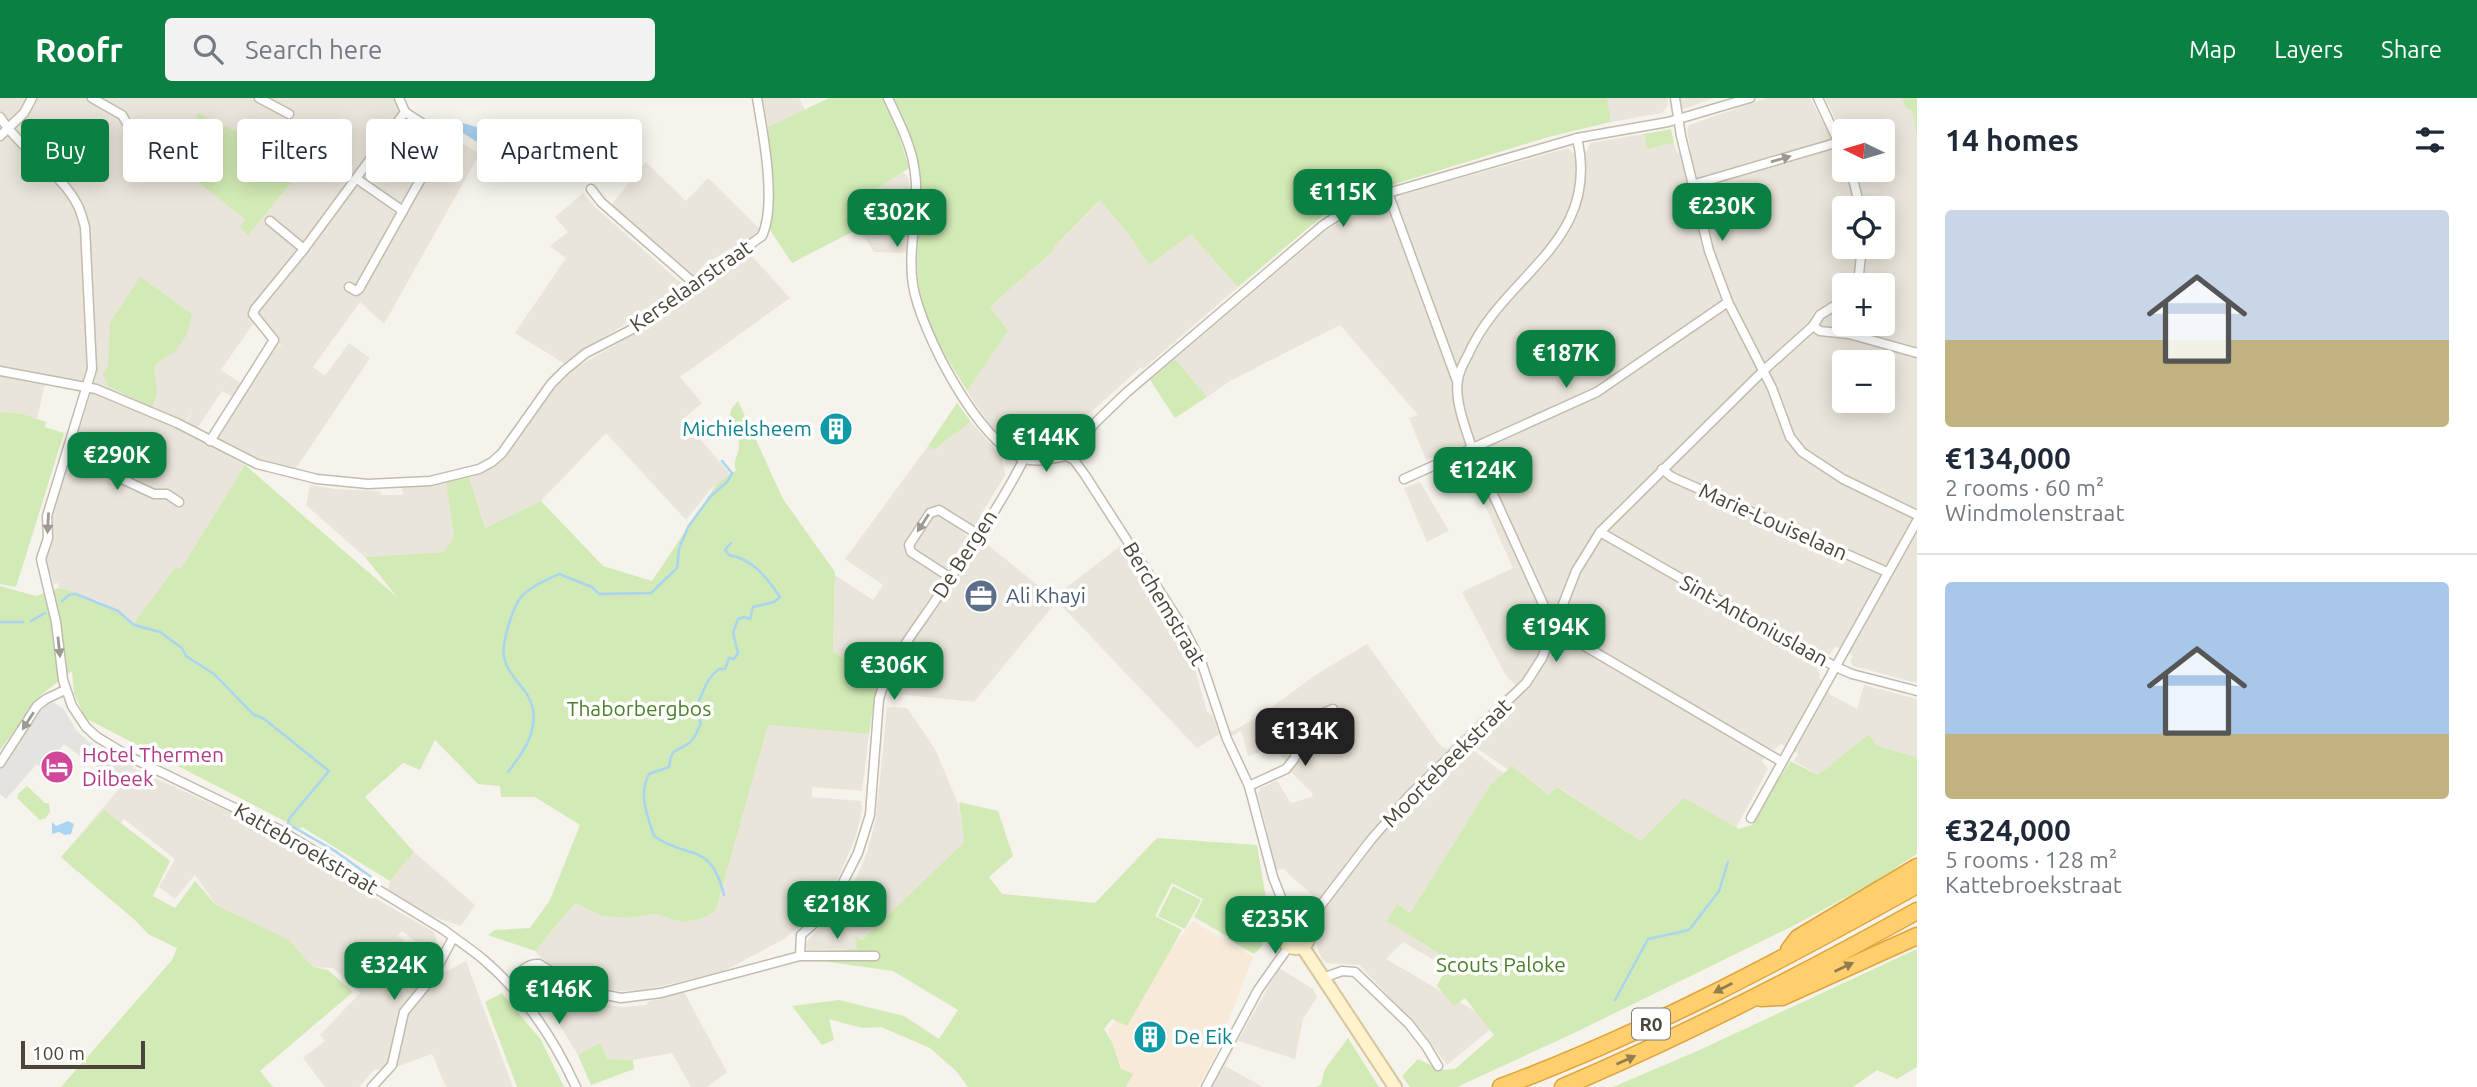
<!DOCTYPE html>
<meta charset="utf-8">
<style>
body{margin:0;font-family:Ubuntu,sans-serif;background:#f2f2f3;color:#1f2937;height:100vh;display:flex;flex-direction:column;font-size:26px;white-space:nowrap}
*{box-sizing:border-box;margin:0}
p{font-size:23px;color:#747a83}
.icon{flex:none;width:38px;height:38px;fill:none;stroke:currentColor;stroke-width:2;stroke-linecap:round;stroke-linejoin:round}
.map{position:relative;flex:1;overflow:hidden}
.side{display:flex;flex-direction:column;background:#fff;width:560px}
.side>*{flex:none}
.guide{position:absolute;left:21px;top:21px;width:665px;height:63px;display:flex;gap:14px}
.needle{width:46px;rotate:275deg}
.fabs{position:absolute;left:1832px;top:21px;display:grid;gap:14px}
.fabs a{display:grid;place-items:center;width:63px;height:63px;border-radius:7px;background:#fff;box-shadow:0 4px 18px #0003;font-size:35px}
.scale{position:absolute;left:21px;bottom:18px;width:124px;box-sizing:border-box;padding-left:7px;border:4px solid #4b4439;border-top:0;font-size:19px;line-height:24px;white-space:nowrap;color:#4b4439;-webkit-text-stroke:5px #fff;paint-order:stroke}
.price{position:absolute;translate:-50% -60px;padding:0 16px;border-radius:14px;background:#0b8043;color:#fff;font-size:23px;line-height:46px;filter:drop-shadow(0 2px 4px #0008)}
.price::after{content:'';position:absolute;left:50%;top:42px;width:21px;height:16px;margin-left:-10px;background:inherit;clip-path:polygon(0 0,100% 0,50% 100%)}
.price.active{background:#222;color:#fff}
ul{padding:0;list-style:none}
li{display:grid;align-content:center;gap:14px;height:371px;padding:0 28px}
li+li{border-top:2px solid #e0e1e3}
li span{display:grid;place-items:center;height:217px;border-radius:7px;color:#555}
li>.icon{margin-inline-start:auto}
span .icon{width:126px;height:126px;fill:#fffc;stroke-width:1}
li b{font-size:30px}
h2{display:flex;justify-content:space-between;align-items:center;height:84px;padding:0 28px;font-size:30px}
.chip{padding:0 24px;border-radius:7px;background:#fff;box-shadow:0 4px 18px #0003;font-size:24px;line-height:63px}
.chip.active{background:#0b8043;color:#fff}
header{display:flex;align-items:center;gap:42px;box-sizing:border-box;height:98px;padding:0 35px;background:#0b8043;color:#fff}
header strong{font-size:33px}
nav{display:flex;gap:38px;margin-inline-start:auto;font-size:24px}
.search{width:490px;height:63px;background:#f2f2f3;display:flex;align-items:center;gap:18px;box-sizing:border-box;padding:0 24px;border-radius:7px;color:#747a83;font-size:26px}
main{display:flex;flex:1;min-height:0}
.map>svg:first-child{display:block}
.residential{fill:#eae5da;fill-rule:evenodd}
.commercial{fill:#f7ead8}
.green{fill:#d2eab5}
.parking{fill:#e5e3e0}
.water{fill:#a9d4f2}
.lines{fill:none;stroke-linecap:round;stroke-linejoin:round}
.stream{stroke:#a9d4f2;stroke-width:2.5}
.street-casing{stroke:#c2bbae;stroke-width:11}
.secondary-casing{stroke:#d6c79b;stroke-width:16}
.highway-casing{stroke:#e0a43c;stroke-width:19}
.street{stroke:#fff;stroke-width:8}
.secondary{stroke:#fff3cd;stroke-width:12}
.highway{stroke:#ffcf6e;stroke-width:16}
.oneway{fill:#9c9892}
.oneway2{fill:#937c4e}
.labels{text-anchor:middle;stroke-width:7;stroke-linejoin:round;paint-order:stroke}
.shield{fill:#fff;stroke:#817c74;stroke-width:2}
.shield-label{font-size:19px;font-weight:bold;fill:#4b4439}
.street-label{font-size:21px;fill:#4b4439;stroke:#fff}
.culture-label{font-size:21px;fill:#0d838f;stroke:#fff;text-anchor:end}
.service-label{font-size:21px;fill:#4e5e75;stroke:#fff;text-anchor:start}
.park-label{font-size:21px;fill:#4a7f2a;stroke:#fff}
.hotel-label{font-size:21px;fill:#b23c85;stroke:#fff;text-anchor:start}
</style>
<header>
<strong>Roofr</strong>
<div class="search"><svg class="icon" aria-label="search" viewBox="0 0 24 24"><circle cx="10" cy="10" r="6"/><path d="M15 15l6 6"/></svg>Search here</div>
<nav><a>Map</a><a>Layers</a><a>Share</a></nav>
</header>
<main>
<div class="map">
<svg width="1917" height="989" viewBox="0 0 1917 989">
<rect width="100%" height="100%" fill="#f6f3ec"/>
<g class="residential">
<polygon points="0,0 395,0 407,23 436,39 440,34 480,55 384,226 360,204 313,269 325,278 349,245 370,260 295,372 246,357 218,343 218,340 278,246 285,250 253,226 221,272 242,286 233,299 222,293 197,331 186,326 193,313 182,329 186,335 245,367 181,472 177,469 134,525 99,503 59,490 58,485 53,486 51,476 48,476 45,463 49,423 87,308 94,278 84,285 47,277 37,321 23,316 0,314"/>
<polygon points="762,0 799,0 805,12 768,29"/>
<polygon points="1607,0 1667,0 1668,7 1662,15 1611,24"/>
<polygon points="1677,0 1714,0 1681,12"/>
<path d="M1767 0H1810L1829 36 1840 30 1825 0H1917V585L1853 568 1850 563 1853 558 1836 548 1829 557 1822 558 1815 568 1820 576 1819 579 1831 597 1857 611 1864 587 1917 601V659L1877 648 1869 636 1818 677 1794 663 1798 656 1781 646 1774 652 1770 650 1762 663 1768 671 1736 730 1732 727 1655 731 1641 743 1558 689 1550 697 1512 669 1508 672 1470 645 1467 648 1504 675 1491 686 1410 815 1397 806 1450 862 1446 869 1403 844 1386 861 1497 926 1447 967 1423 935 1359 867 1328 865 1324 864 1319 855 1316 841 1318 822 1337 793 1329 788 1318 802 1283 771 1276 772 1258 696 1261 690 1277 683 1291 705 1312 699 1313 696 1291 674 1285 661 1272 650 1248 658 1241 632 1234 637H1218L1197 650 1057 503 974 604 888 595 902 564 886 561 877 583 833 553 835 477 873 502 883 487 845 461 928 348 935 352 971 324 1002 359 1005 377 975 427 968 426 942 409 939 417 962 433 967 439 934 491 947 497 983 443 1053 500 1120 448 1141 476 1180 539 1195 571 1207 614 1212 617 1218 633H1233L1264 615 1317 576 1367 546 1440 647 1447 651 1515 587 1505 576 1462 494 1513 470 1458 348 1426 362 1409 320 1418 317 1340 227 1230 283 1207 299 1175 261 1323 135 1337 126 1378 105 1385 108 1398 103 1401 97 1568 50 1573 55 1587 53 1590 45 1644 36 1647 51 1674 45 1677 55 1691 52 1687 33 1689 27ZM1844 33H1883V72H1844ZM1844 110H1883V149H1844ZM1844 187H1883V226H1844ZM1844 264H1883V303H1844Z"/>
<polygon points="646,64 686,103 708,80 759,130 757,134 734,152 731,150 705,166 694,178 611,107"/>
<polygon points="903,74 909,81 907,155 874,154 846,111"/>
<polygon points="583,95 596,110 681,185 655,209 580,253 565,266 515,235 566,160 550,148 568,134 555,119"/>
<polygon points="1101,102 1127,134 1149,167 1191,136 1238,189 1143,271 1141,269 1048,353 1019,352 993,332 967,293 1008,233 989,210 1055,151 1054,149"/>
<polygon points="748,154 790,200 680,279 702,305 683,321 731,377 712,390 686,422 606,335 541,403 485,430 469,379 483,375 505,360 544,301 575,270 663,220 690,195"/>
<polygon points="311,383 311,387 335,391 380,393 381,397 403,397 402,389 446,384 454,439 444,454 365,459 306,407"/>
<polygon points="1420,384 1449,433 1427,444 1404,390"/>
<polygon points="887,609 907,610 935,651 959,708 964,744 862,842 856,837 857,851 809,852 806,849 806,845 831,818 846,797 858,776 867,755 876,721"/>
<polygon points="768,627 869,636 862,693 812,689 812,699 861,703 862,712 856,738 839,778 822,805 804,824 784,841 724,873 645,892 619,893 581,885 541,860 535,853 575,805 602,818 628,820 655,816 682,824 704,820 716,812"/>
<polygon points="133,670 278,736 373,799 434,834 440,853 437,861 402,833 398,838 434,866 430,872 438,878 466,863 513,989 446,989 432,956 396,969 374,972 359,989 325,989 303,960 325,943 320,937 360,895 333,870 313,869 288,841 216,807 195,777 175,801 159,789 175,761 124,721 77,774 61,759 125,684"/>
<polygon points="414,754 475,807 461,828 431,818 388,792 390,783"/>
<polygon points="1279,870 1313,891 1317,899 1303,921 1295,961 1238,943 1225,968 1263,989 1212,989"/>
<polygon points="566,891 583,898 598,900 599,906 623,909 647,907 647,904 684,894 727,974 707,989 691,989 672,955 633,962 607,961 600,945 578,957 545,903"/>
</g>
<polygon class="commercial" points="1193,823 1253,859 1214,960 1198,989 1126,989 1132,977 1121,971 1108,932"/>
<g class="green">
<polygon points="829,0 883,0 897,31 909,70 846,111 858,131 792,165 770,132 768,29"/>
<path d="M892 0H1607L1611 24 1548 39 1356 98 1326 115 1238 189 1191 136 1149 167 1127 134 1100 102 1054 149 1055 151 990 209 1008 233 967 293C949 262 927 231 920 195 912 154 924 112 919 71 916 46 903 23 892 0Z"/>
<polygon points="1902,0 1917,0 1917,38 1912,12 1906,10"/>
<path d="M199 15 277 54 303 70 248 137 240 129 245 121 188 76 193 69 181 60C196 43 189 31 199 15Z"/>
<polygon points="1671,31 1674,45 1647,51 1644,36"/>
<polygon points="140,179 192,216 186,238 175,253 156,266 154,271 157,295 152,309 108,288 103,276 108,268 110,225"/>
<polygon points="1175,261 1207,299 1175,320 1150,282"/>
<path d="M738 303 783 401 835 474 833 553 877 583 869 636 768 627 716 812 704 820 682 824 655 816 628 820 602 818 575 805 535 853 488 837 495 832 530 830 550 802 580 727 535 699H501L500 688 478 686 435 642 420 672 403 665 365 699 414 754 390 783 302 729 300 731 85 620 74 595 72 573 42 596 0 652V488L36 498 59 490 72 493 108 508 134 525 176 469 181 471 245 367 397 499 365 459 444 454 454 439 446 384 469 379 485 430 541 403 603 468 652 483 716 387 736 372C732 361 740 356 739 345 739 328 720 321 738 303Z"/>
<polygon points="957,305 971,324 934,352 928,348"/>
<polygon points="0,314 23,316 46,324 45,329 64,335 16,489 0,486"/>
<polygon points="1869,636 1877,648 1917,659 1917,756 1869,787 1791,829 1572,936 1457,989 1410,989 1402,978 1418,961 1441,972 1455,971 1494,937 1465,900 1454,908 1437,888 1450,862 1387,823 1397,806 1410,815 1491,686 1512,668 1549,697 1557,689 1641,743 1684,700 1739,731 1752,727 1790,663 1818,677"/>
<polygon points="27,688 45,705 49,705 50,713 46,720 40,722 17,700 18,696"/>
<polygon points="959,704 998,713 1013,758 989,779 1002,796 1095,805 1157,740 1257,747 1269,819 1233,799 1227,838 1194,819 1203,801 1172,785 1155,818 1182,832 1127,928 1112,921 1104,931 1112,944 1121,971 1133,976 1126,989 968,989 956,973 930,950 881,929 862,930 829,921 834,942 822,947 792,908 839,902 904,918 939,941 958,912 893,873 807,861 807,854 857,851 855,837 862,842 964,744"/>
<polygon points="104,712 170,763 153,798 175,810 195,783 216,807 288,841 313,869 328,872 353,894 260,973 273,989 61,989 172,862 177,850 148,836 137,824 61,759"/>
<polygon points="1173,788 1201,802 1185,831 1158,818"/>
<polygon points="1233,803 1263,821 1262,848 1254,856 1228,841"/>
<polygon points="1917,851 1917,969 1897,981 1877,972 1853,989 1613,989 1695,954"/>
<polygon points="502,895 541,942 564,989 517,989 485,904"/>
<polygon points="1348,940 1379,989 1315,989 1321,987 1325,971"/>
<polygon points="600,945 607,961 633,962 634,971 591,987 578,957"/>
</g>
<polygon class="parking" points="53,604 63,610 76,632 88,643 134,668 124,685 117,681 114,683 93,665 94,664 90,660 92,657 86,652 80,658 64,646 52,661 48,658 39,669 37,666 6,701 0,696 0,671 41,612 46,606"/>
<g class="water">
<polygon points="456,23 486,32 488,39 485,44 477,44 449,26"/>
<polygon points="68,723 74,726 71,736 65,737 59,734 52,736 52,724 56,728"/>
</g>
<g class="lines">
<g class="stream">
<polyline points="62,503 69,497 76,496 118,513 134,527 160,534 182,550 186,558 214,576 254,617 263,620 329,673 289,721 288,726 335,753 374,781"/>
<polyline points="31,523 45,515"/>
<polyline points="0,524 23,524"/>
<path d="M508 674C522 656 537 636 533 611 529 590 508 580 504 559 501 547 513 507 522 498 531 488 547 482 559 476L592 489 599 496 651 495 677 470 679 451 688 429 710 399 728 383 732 375 722 363"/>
<path d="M724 797C710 742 689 763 654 738 647 717 638 696 649 676L669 669C672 647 677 655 689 645 696 640 698 631 701 624L692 614 693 609 696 608C704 595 705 581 719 571H725L729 560 734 561 738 555 733 535 738 521 744 519 750 521 753 509 774 504 780 499C767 480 753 461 729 457L725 452 731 445"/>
<polyline points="1615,902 1648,841 1689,832 1719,793 1728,764"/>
</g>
<defs>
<g id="street">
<polyline points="92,0 122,17 134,37 162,60"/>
<polyline points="259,0 289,16"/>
<path d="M888 0C899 24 912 48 915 75 920 112 907 150 913 187 920 232 979 347 1025 361 1038 365 1054 360 1067 358"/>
<polyline points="1675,0 1681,38 1709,153 1728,204 1772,290 1790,339 1802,354 1843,381 1917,417"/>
<polyline points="1818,0 1844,56"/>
<path d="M0 19C21 52 62 75 78 108 81 114 83 122 85 129L92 271 47 418 48 440 41 461 56 524 63 582 72 608 86 629 97 639 130 659 280 732 444 832C457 842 471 851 484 862 524 896 554 941 576 989"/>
<polyline points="0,38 24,15 32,0"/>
<path d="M1577 40C1602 145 1503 176 1468 257 1464 264 1459 273 1458 282 1454 301 1466 332 1472 350L1554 530 1782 664"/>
<polyline points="1851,72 1860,110"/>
<polyline points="357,81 403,113"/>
<polyline points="1692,87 1839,44"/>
<polyline points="591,91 601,104 695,186"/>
<polyline points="1388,95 1457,283"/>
<polyline points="270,123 304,151"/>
<polyline points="1854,187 1859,176 1862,149"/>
<polyline points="349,189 356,193 359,191 441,45 442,38 405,14"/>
<polyline points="1813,228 1820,233 1849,236 1917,255"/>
<path d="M0 273 96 291 177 325 257 366 317 381 368 386 430 383 479 371 492 364 502 355 551 286 565 272 586 255 652 221 667 207 762 138C777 106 763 35 757 0"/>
<polyline points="210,343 274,242 253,216 255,211 304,151 405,14 399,0"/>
<path d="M1067 358 1096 324 1126 295 1322 128C1343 113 1364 104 1388 95L1577 40 1668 24 1750 0"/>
<polyline points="1067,358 1074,362 1085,377 1184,531 1202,566 1227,641 1249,688 1273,779 1291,825"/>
<polyline points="65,362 107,374 154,396 167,396 179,404"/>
<polyline points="1662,371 1672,379 1887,474"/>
<polyline points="1404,381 1597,294 1728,204"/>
<polyline points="1600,434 1834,568 1852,576 1917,593"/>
<polyline points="951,480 911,454 909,447 930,415 939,412 979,437"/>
<polyline points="0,665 37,608 46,601 65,592"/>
<polyline points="1249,688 1286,671 1294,661 1306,632 1316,618 1333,611"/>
<polyline points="1751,720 1917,423"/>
<polyline points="1305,828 1370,743 1408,699 1526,585 1542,560 1576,473 1600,434 1763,273 1813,228 1820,217 1844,202"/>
<path d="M800 858 801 837 829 812 858 755 870 717 879 601C889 564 914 534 935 503 966 457 999 410 1024 361"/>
<polyline points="1323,880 1342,873 1355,874 1409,926 1426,948 1438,968"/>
<path d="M510 887C518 877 525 865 539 866L581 892 621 900 661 895 800 858H875"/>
<polyline points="372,989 392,967 404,914 431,881 453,840"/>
<polyline points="1206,989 1258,892 1289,848"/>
</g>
<g id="secondary">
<circle cx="1296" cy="837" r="13"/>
<polyline points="1302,848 1395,989"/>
</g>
<g id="highway">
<polyline points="1789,852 1798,840 1917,769"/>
<polyline points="1761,900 1782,899 1917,838"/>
<path d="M1501 989C1646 935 1782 862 1917 787"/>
<path d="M1563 989C1685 937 1802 877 1917 813"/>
</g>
</defs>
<use href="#street" class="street-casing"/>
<use href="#secondary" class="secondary-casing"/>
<use href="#highway" class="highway-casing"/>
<use href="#street" class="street"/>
<use href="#secondary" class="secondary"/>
<use href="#highway" class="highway"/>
</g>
<defs><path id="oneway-solid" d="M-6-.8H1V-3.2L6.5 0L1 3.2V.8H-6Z" transform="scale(1.75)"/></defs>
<g class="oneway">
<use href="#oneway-solid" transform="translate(1781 61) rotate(-16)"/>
<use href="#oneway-solid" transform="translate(48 425) rotate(93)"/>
<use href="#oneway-solid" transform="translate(923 425) rotate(123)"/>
<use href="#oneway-solid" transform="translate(59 549) rotate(84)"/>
<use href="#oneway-solid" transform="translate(28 623) rotate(123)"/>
</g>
<g class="oneway2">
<use href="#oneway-solid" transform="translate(1844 869) rotate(-25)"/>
<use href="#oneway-solid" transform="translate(1723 890) rotate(153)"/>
<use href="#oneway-solid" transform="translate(1626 962) rotate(-24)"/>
</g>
<defs>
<symbol id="building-disc" viewBox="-11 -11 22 22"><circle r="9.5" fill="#0f9aa8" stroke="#fff"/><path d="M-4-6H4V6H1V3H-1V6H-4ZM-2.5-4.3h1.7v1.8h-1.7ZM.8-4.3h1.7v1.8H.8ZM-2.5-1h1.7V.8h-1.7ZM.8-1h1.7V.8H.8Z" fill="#fff"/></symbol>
<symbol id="office-disc" viewBox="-11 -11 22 22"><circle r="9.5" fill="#5c6f8a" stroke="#fff"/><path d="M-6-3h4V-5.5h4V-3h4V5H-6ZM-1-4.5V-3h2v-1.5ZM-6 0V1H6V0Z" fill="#fff"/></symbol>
<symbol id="hotel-disc" viewBox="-11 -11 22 22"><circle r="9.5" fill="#d1479c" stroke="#fff"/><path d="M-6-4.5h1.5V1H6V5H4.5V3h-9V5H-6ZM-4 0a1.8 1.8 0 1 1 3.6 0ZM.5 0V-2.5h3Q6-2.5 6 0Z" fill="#fff"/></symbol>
</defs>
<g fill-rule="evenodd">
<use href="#building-disc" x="817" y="312" width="38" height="38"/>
<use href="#office-disc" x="962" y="479" width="38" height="38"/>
<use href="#hotel-disc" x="38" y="650" width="38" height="38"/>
<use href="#building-disc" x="1131" y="920" width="38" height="38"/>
</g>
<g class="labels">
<rect class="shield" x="1632" y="910.5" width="38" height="31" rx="5"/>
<g class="shield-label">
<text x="1651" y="933">R0</text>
</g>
<g class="street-label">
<text transform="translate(691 188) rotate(-35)" y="7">Kerselaarstraat</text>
<text transform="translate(1773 424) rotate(24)" y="7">Marie-Louiselaan</text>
<text transform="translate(965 456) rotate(-57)" y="7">De Bergen</text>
<text transform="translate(1164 506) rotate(59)" y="7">Berchemstraat</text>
<text transform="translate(1754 523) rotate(29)" y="7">Sint-Antoniuslaan</text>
<text transform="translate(1447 665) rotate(-45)" y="7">Moortebeekstraat</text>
<text transform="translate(306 751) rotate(30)" y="7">Kattebroekstraat</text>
</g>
<g class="culture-label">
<text x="812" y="338">Michielsheem</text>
<text x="1174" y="946" text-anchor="start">De Eik</text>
</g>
<g class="service-label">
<text x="1006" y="505">Ali Khayi</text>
</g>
<g class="park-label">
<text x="639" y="618">Thaborbergbos</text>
<text x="1501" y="874">Scouts Paloke</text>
</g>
<g class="hotel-label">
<text x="82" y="664">Hotel Thermen<tspan x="82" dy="24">Dilbeek</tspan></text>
</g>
</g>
</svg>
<div class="fabs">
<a><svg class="needle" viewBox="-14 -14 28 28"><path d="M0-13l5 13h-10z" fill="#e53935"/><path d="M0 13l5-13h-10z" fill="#747a83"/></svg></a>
<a><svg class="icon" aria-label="locate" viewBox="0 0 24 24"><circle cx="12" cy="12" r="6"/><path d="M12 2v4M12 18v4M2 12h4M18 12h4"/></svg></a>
<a>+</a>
<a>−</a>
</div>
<div class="scale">100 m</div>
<b class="price" style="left:1343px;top:131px">€115K</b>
<b class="price" style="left:1722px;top:145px">€230K</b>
<b class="price" style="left:897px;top:151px">€302K</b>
<b class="price" style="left:1566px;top:292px">€187K</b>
<b class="price" style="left:1046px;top:376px">€144K</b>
<b class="price" style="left:117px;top:394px">€290K</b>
<b class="price" style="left:1483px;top:409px">€124K</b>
<b class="price" style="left:1556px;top:566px">€194K</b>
<b class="price" style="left:894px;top:604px">€306K</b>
<b class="price active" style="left:1305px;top:670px">€134K</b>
<b class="price" style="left:837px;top:843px">€218K</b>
<b class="price" style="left:1275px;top:858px">€235K</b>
<b class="price" style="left:394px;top:904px">€324K</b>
<b class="price" style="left:559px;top:928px">€146K</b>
<div class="guide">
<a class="chip active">Buy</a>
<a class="chip">Rent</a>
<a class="chip">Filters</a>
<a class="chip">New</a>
<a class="chip">Apartment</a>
</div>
</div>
<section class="side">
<h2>14 homes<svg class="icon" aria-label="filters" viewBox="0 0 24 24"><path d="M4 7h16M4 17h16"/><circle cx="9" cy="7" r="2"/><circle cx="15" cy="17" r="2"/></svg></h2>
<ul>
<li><span style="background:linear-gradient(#c9d6e8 60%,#c2b280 0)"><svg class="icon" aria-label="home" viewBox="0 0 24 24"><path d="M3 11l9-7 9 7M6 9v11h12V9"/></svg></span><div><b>€134,000</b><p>2 rooms · 60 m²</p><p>Windmolenstraat</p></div></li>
<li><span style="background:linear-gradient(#a9c7e8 70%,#c2b280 0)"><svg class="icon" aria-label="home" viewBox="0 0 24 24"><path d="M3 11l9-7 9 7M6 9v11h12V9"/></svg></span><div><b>€324,000</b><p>5 rooms · 128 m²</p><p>Kattebroekstraat</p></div></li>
</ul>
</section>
</main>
